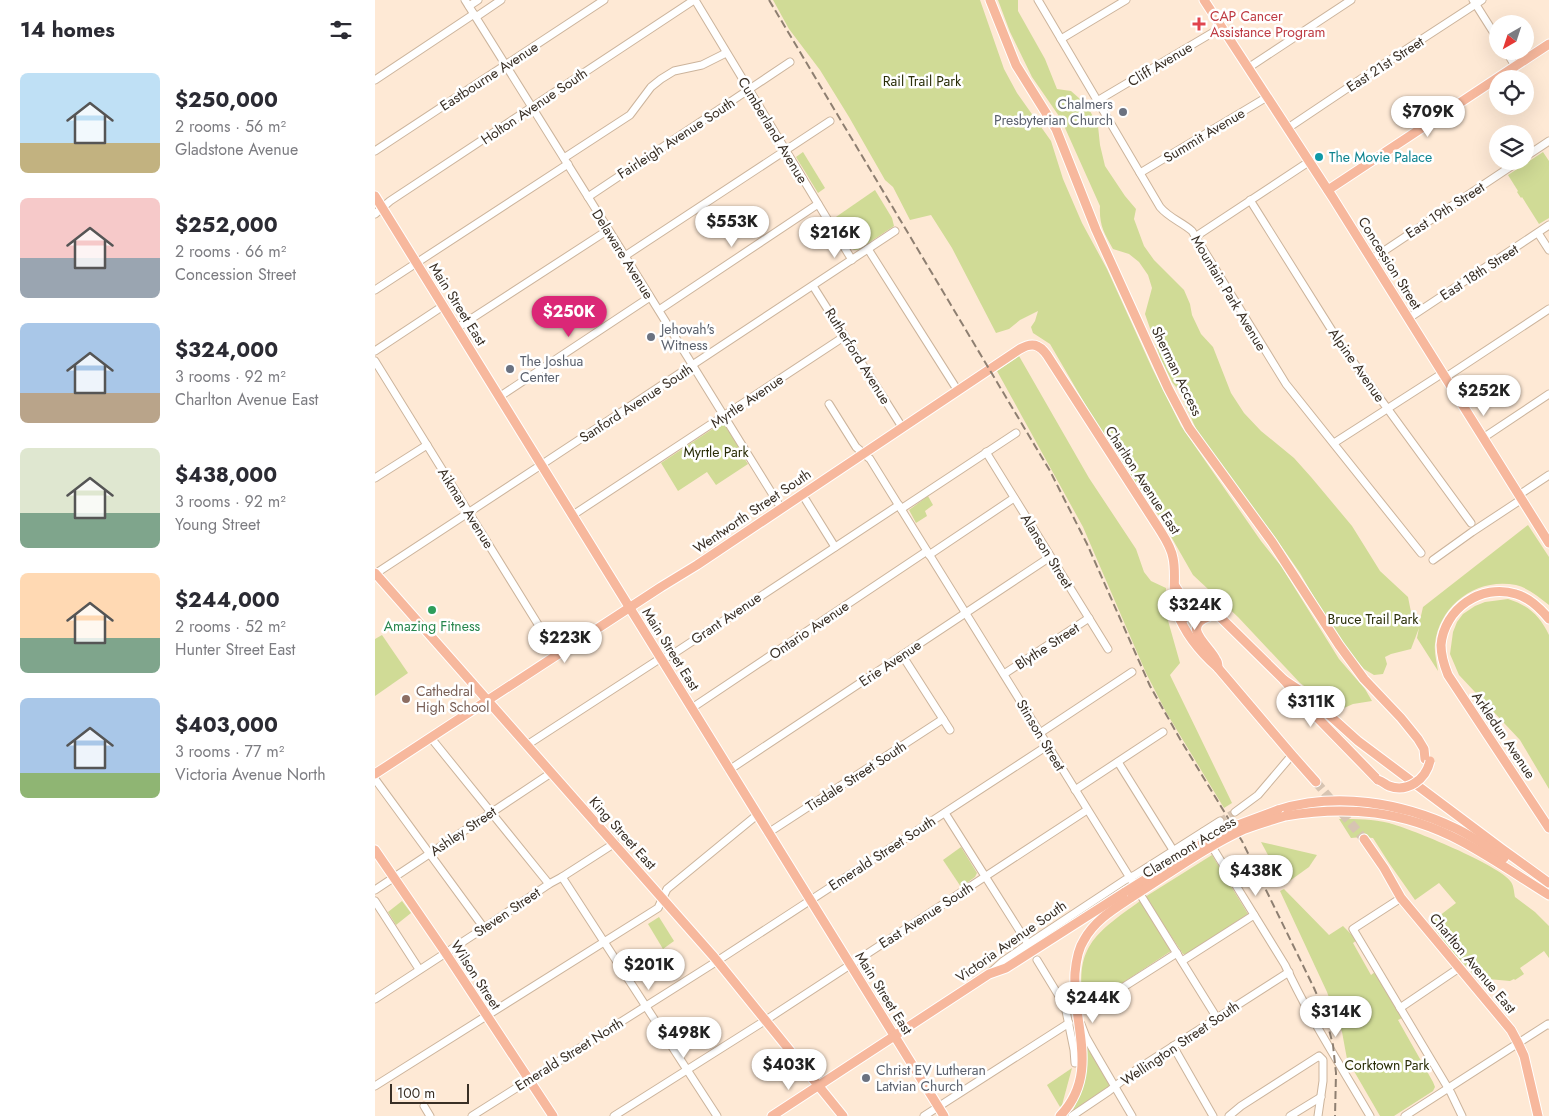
<!DOCTYPE html>
<meta charset="utf-8">
<style>
body{margin:0;font-family:Jost,sans-serif;background:#f7f7f7;color:#2b2b33;height:100vh;display:flex;flex-direction:column;font-size:19px;white-space:nowrap}
*{box-sizing:border-box;margin:0}
p{font-size:16px;color:#7c7c81}
.icon{flex:none;width:28px;height:28px;fill:none;stroke:currentColor;stroke-width:2;stroke-linecap:round;stroke-linejoin:round}
.map{position:relative;flex:1;overflow:hidden}
.drawer{display:flex;flex-direction:column;background:#fff;width:375px}
.drawer>*{flex:none}
.needle{width:32px;rotate:219deg}
.controls{position:absolute;left:1114px;top:15px;display:grid;gap:10px}
.controls a{display:grid;place-items:center;width:45px;height:45px;border-radius:50%;background:#fff;box-shadow:0 5px 20px #0002;font-size:25px}
.scale{position:absolute;left:15px;bottom:12px;width:79px;box-sizing:border-box;padding-left:5px;border:2px solid #392f25;border-top:0;font-size:14px;line-height:18px;white-space:nowrap;color:#392f25;-webkit-text-stroke:4px #fff;paint-order:stroke}
.price{position:absolute;translate:-50% -42px;padding:0 11px;border-radius:18px;background:#fff;color:#222;font-size:16px;line-height:32px;filter:drop-shadow(0 1px 2px #0008)}
.price::after{content:'';position:absolute;left:50%;top:30px;width:15px;height:11px;margin-left:-8px;background:inherit;clip-path:polygon(0 0,100% 0,50% 100%)}
.price.selected{background:#db2777;color:#fff}
ul{padding:0;list-style:none}
li{display:flex;align-items:center;gap:15px;height:125px;padding:0 20px}
li span{display:grid;place-items:center;flex:none;width:140px;height:100px;border-radius:8px;color:#555}
li>.icon{margin-inline-start:auto}
span .icon{width:60px;height:60px;fill:#fffc;stroke-width:1}
li b{font-size:21px}
h2{display:flex;justify-content:space-between;align-items:center;height:60px;padding:0 20px;font-size:21px}
main{display:flex;flex:1;min-height:0}
.map>svg:first-child{display:block}
.green{fill:#d0db96}
.lines{fill:none;stroke-linecap:round;stroke-linejoin:round}
.minor-tunnel{stroke:#d7c4b2;stroke-width:7;stroke-dasharray:7 3.5;stroke-linecap:butt}
.major-tunnel{stroke:#d7c4b2;stroke-width:9;stroke-dasharray:9 4.5;stroke-linecap:butt}
.minor-casing{stroke:#ccb49c;stroke-width:9}
.major-casing{stroke:#fff;stroke-width:11}
.minor{stroke:#fff;stroke-width:7}
.major{stroke:#f7b89d;stroke-width:9}
.rail{stroke:#8e7f71;stroke-width:2;stroke-dasharray:8 4;stroke-linecap:butt}
.major-bridge-casing{stroke:#fff;stroke-width:11;stroke-linecap:butt}
.major-bridge{stroke:#f7b89d;stroke-width:9}
.health-dot{fill:#e0444e;stroke:#fff;stroke-width:2}
.worship-dot{fill:#6b7280;stroke:#fff;stroke-width:2}
.culture-dot{fill:#0f9aa8;stroke:#fff;stroke-width:2}
.leisure-dot{fill:#2e9e5b;stroke:#fff;stroke-width:2}
.education-dot{fill:#8d6e63;stroke:#fff;stroke-width:2}
.labels{text-anchor:middle;stroke-width:5;stroke-linejoin:round;paint-order:stroke}
.health-label{font-size:14px;fill:#be3a42;stroke:#fff;text-anchor:start}
.street-label{font-size:14px;fill:#392f25;stroke:#fff}
.park-label{font-size:14px;fill:#292d07;stroke:#fff}
.worship-label{font-size:14px;fill:#5b616d;stroke:#fff;text-anchor:start}
.culture-label{font-size:14px;fill:#0d838f;stroke:#fff;text-anchor:start}
.leisure-label{font-size:14px;fill:#27864d;stroke:#fff}
.education-label{font-size:14px;fill:#785e54;stroke:#fff;text-anchor:start}
</style>
<main>
<section class="drawer">
<h2>14 homes<svg class="icon" aria-label="filters" viewBox="0 0 24 24"><path d="M4 7h16M4 17h16"/><circle cx="9" cy="7" r="2"/><circle cx="15" cy="17" r="2"/></svg></h2>
<ul>
<li><span style="background:linear-gradient(#bfe0f5 70%,#c2b280 0)"><svg class="icon" aria-label="home" viewBox="0 0 24 24"><path d="M3 11l9-7 9 7M6 9v11h12V9"/></svg></span><div><b>$250,000</b><p>2 rooms · 56 m²</p><p>Gladstone Avenue</p></div></li>
<li><span style="background:linear-gradient(#f6c9c9 60%,#9aa5b1 0)"><svg class="icon" aria-label="home" viewBox="0 0 24 24"><path d="M3 11l9-7 9 7M6 9v11h12V9"/></svg></span><div><b>$252,000</b><p>2 rooms · 66 m²</p><p>Concession Street</p></div></li>
<li><span style="background:linear-gradient(#a9c7e8 70%,#b9a48a 0)"><svg class="icon" aria-label="home" viewBox="0 0 24 24"><path d="M3 11l9-7 9 7M6 9v11h12V9"/></svg></span><div><b>$324,000</b><p>3 rooms · 92 m²</p><p>Charlton Avenue East</p></div></li>
<li><span style="background:linear-gradient(#dfe7d0 65%,#7fa58c 0)"><svg class="icon" aria-label="home" viewBox="0 0 24 24"><path d="M3 11l9-7 9 7M6 9v11h12V9"/></svg></span><div><b>$438,000</b><p>3 rooms · 92 m²</p><p>Young Street</p></div></li>
<li><span style="background:linear-gradient(#ffd9b3 65%,#7fa58c 0)"><svg class="icon" aria-label="home" viewBox="0 0 24 24"><path d="M3 11l9-7 9 7M6 9v11h12V9"/></svg></span><div><b>$244,000</b><p>2 rooms · 52 m²</p><p>Hunter Street East</p></div></li>
<li><span style="background:linear-gradient(#a9c7e8 75%,#8fb573 0)"><svg class="icon" aria-label="home" viewBox="0 0 24 24"><path d="M3 11l9-7 9 7M6 9v11h12V9"/></svg></span><div><b>$403,000</b><p>3 rooms · 77 m²</p><p>Victoria Avenue North</p></div></li>
</ul>
</section>
<div class="map">
<svg width="1174" height="1116" viewBox="0 0 1174 1116">
<rect width="100%" height="100%" fill="#fee9d5"/>
<g class="green">
<polygon points="398,0 605,0 629,69 642,93 676,141 688,179 707,223 732,269 777,368 806,426 886,541 906,566 964,659 990,689 997,701 978,704 969,708 961,709 925,683 863,617 818,575 786,519 744,459 717,416 675,344 658,333 656,327 660,321 663,311 645,320 634,329 621,333 577,248 556,215 535,220 518,187 510,180 474,117 445,70 414,29"/>
<path d="M623 0H643V11L670 59 682 89 696 91 705 99 715 111 723 126 725 145 730 166 750 196 761 209 759 219 769 246 779 260 809 290 815 304 817 315 826 334 838 347 856 393 869 413 886 431 919 458 936 477 977 526 1005 571 1033 597 1036 612 1045 620 1048 607 1153 525 1174 557V605C1164 597 1153 588 1141 585 1102 577 1064 605 1060 644 1059 653 1062 663 1063 671L1042 638 1044 628 1036 649 1016 654 1010 657 1012 664 1008 674 999 675 989 669 977 655 953 621 925 573 895 530 865 492 822 431 804 391 797 382 785 357 770 314 777 288 773 275 764 262 754 254 738 249C729 233 724 225 725 206L686 119 657 77 635 32Z"/>
<polygon points="428,152 450,188 443,193 421,157"/>
<polygon points="1168,152 1174,161 1174,218 1164,224 1147,197 1146,198 1142,192 1143,191 1133,175"/>
<polygon points="500,190 517,218 519,226 483,250 479,250 476,248 458,219"/>
<polygon points="644,356 714,478 761,549 769,572 776,581 791,588 790,610 805,663 795,675 857,803 849,808 791,712 771,673 708,527 622,371"/>
<path d="M346 422C358 431 365 452 373 464L341 485 332 472 303 491 286 463 342 426 343 424Z"/>
<polygon points="553,496 558,505 550,511 552,516 541,523 534,510"/>
<path d="M1133 599C1153 605 1165 616 1174 635V789L1145 740 1084 675 1075 654 1078 632 1082 622 1088 614 1100 606 1110 602Z"/>
<polygon points="7,635 33,673 0,696 0,639"/>
<path d="M964 819C982 819 998 819 1014 823 1036 829 1125 865 1136 882 1139 886 1139 893 1140 897L1160 912 1174 926V958L1169 951 1145 968 1149 974 1140 980 1139 979 1135 981 1102 978 1074 948 1055 923 1081 903 1064 883 1040 900 1014 863 998 838 987 837 976 838Z"/>
<polygon points="886,842 942,855 934,867 909,885"/>
<polygon points="586,847 602,873 600,877 586,887 568,860"/>
<polygon points="837,855 873,914 812,954 808,954 770,897"/>
<polygon points="909,889 954,935 968,926 982,940 978,943 996,975 1000,972 1027,1018 1023,1020 1058,1082 1060,1087 1058,1091 1019,1116 1005,1116 972,1059 967,1032 952,992 905,891"/>
<polygon points="27,901 36,913 21,925 13,912"/>
<path d="M765 901 796 951 709 1008C699 947 718 935 765 901Z"/>
<polygon points="284,917 299,941 288,949 273,924"/>
<path d="M713 1047 736 1086 699 1111 698 1110C710 1086 713 1075 711 1049Z"/>
<polygon points="697,1068 687,1105 685,1107 672,1085"/>
</g>
<g class="lines">
<polyline class="minor-tunnel" points="845,821 860,812"/>
<polyline class="major-tunnel" points="941,782 989,839"/>
<defs>
<g id="minor">
<polyline points="90,0 250,256 406,508"/>
<polyline points="320,0 477,260"/>
<path d="M663 0 785 207C794 218 807 222 817 231L911 384 1046 553"/>
<polyline points="1098,0 1122,38"/>
<polyline points="94,6 103,0"/>
<polyline points="101,17 126,0"/>
<polyline points="686,39 751,0"/>
<polyline points="1131,51 1140,66"/>
<polyline points="873,68 976,0"/>
<polyline points="0,80 99,14"/>
<polyline points="722,101 847,27"/>
<polyline points="913,128 992,75 1107,0"/>
<polyline points="0,151 229,0"/>
<polyline points="1150,157 1174,141"/>
<polyline points="189,158 255,115 276,87 286,79 299,71 327,65 351,53"/>
<polyline points="765,173 892,97"/>
<polyline points="213,197 415,62"/>
<polyline points="875,200 966,345 1096,523"/>
<polyline points="0,214 15,201 319,0"/>
<polyline points="1163,233 1174,250"/>
<polyline points="820,237 935,161"/>
<polyline points="493,249 583,391"/>
<polyline points="250,256 455,121"/>
<polyline points="997,259 1144,161"/>
<polyline points="438,286 527,427"/>
<polyline points="0,290 193,164"/>
<polyline points="284,310 443,204"/>
<polyline points="1034,318 1174,225"/>
<polyline points="82,328 233,230"/>
<polyline points="0,351 68,306"/>
<polyline points="0,361 182,655"/>
<polyline points="1071,377 1174,309"/>
<polyline points="124,397 275,297"/>
<polyline points="454,404 481,447 495,459 842,1018"/>
<polyline points="1108,438 1174,394"/>
<polyline points="959,443 1068,373"/>
<polyline points="611,452 733,649"/>
<polyline points="0,478 52,445"/>
<polyline points="427,494 460,547"/>
<polyline points="1144,495 1174,475"/>
<polyline points="526,509 641,433"/>
<polyline points="198,515 470,336"/>
<polyline points="554,555 639,498"/>
<polyline points="1058,560 1097,532 1147,499"/>
<polyline points="0,574 166,465 520,231"/>
<polyline points="527,655 575,730"/>
<polyline points="629,674 714,618"/>
<polyline points="317,708 552,551"/>
<polyline points="665,733 757,672"/>
<polyline points="56,738 174,884"/>
<polyline points="152,745 286,658 295,656 524,505"/>
<polyline points="743,762 798,850"/>
<polyline points="354,770 675,557"/>
<polyline points="0,779 109,928"/>
<polyline points="700,790 788,732"/>
<polyline points="860,812 883,795 917,755"/>
<polyline points="570,813 653,944"/>
<path d="M828 832 910 965C934 1017 966 1066 995 1116"/>
<polyline points="393,833 568,719"/>
<polyline points="187,877 342,1116"/>
<polyline points="0,890 176,773"/>
<polyline points="1026,898 978,929 1076,1093 1087,1116"/>
<polyline points="0,901 44,969"/>
<polyline points="662,960 690,1006 699,1050 700,1063"/>
<polyline points="807,961 879,915"/>
<polyline points="616,972 627,962 653,944 750,880 760,875 845,821"/>
<polyline points="0,999 109,928 174,884 187,877 240,843"/>
<polyline points="1025,1008 1084,968"/>
<polyline points="714,1009 802,953"/>
<polyline points="706,1024 711,1037 719,1051 757,1116"/>
<polyline points="798,1046 838,1116"/>
<polyline points="0,1086 283,908 292,889 382,815"/>
<polyline points="49,1106 55,1116"/>
<polyline points="97,1116 336,965 672,746"/>
<polyline points="239,1116 391,1020 712,810"/>
<polyline points="549,1116 694,1023"/>
<polyline points="697,1116 734,1091 761,1070 914,972"/>
<polyline points="854,1116 866,1106 944,1056 948,1060 948,1081 943,1116"/>
<polyline points="915,1116 946,1097"/>
<polyline points="1030,1116 1173,1024 1174,1025"/>
</g>
<g id="major">
<polyline points="615,0 641,65 681,129 721,230 793,388 814,428 897,542 964,645 989,679 1026,718 1043,739 1049,749 1050,759"/>
<polyline points="829,0 958,198 1174,543"/>
<polyline points="953,190 1174,44"/>
<polyline points="0,196 569,1116"/>
<polyline points="0,573 339,957 468,1116"/>
<polyline points="800,586 808,598 814,603 833,605"/>
<path d="M833 617C805 627 836 647 841 660 843 662 843 665 843 668"/>
<path d="M1174 619C1165 608 1155 598 1141 594 1106 583 1069 609 1066 645 1066 656 1069 665 1073 675L1174 828"/>
<path d="M806 621C817 611 827 607 841 613L909 680 930 705 1003 780"/>
<polyline points="909,680 933,696 983,741 1127,849 1174,883"/>
<path d="M0 774 286 587 322 565 645 349C657 342 664 344 672 355L783 527C789 537 796 546 798 558 802 576 796 595 802 612 810 634 826 653 843 668L917 755 941 782"/>
<path d="M903 810C961 792 1025 802 1080 828 1097 836 1113 847 1129 858"/>
<path d="M910 816C973 805 1029 811 1086 841 1116 857 1145 877 1174 895"/>
<polyline points="989,839 1009,868 1026,898 1136,1030 1143,1043 1149,1056 1163,1116"/>
<polyline points="0,850 70,952 178,1116"/>
<polyline points="397,1116 614,974 631,968 750,892"/>
<path d="M685 1116C726 1073 697 1025 700 973 701 962 703 949 709 940 720 920 739 909 757 897"/>
</g>
</defs>
<use href="#minor" class="minor-casing"/>
<use href="#major" class="major-casing"/>
<use href="#minor" class="minor"/>
<use href="#major" class="major"/>
<polyline class="rail" points="394,0 675,471 712,544 775,686 805,739 867,841 939,988 949,1011 958,1045 961,1073 960,1116"/>
<defs>
<g id="major-bridge">
<path d="M1003 780C1007 781 1010 784 1014 786 1033 793 1051 779 1055 761"/>
<polyline points="750,892 844,833 863,825 903,810"/>
<path d="M757 897C794 874 830 847 870 829 883 824 897 820 910 816"/>
</g>
</defs>
<use href="#major-bridge" class="major-bridge-casing"/>
<use href="#major-bridge" class="major-bridge"/>
</g>
<path class="health-dot" d="M821.5 16.5h5v5h5v5h-5v5h-5v-5h-5v-5h5z"/>
<g class="worship-dot">
<circle cx="748" cy="112" r="5"/>
<circle cx="276" cy="337" r="5"/>
<circle cx="135" cy="369" r="5"/>
<circle cx="491" cy="1078" r="5"/>
</g>
<circle class="culture-dot" cx="944" cy="157" r="5"/>
<circle class="leisure-dot" cx="57" cy="610" r="5"/>
<circle class="education-dot" cx="31" cy="699" r="5"/>
<g class="labels">
<g class="health-label">
<text x="835" y="21">CAP Cancer<tspan x="835" dy="16">Assistance Program</tspan></text>
</g>
<g class="street-label">
<text transform="translate(785 64) rotate(-31)" y="5">Cliff Avenue</text>
<text transform="translate(1010 64) rotate(-33)" y="5">East 21st Street</text>
<text transform="translate(114 76) rotate(-33)" y="5">Eastbourne Avenue</text>
<text transform="translate(159 106) rotate(-34)" y="5">Holton Avenue South</text>
<text transform="translate(398 130) rotate(59)" y="5">Cumberland Avenue</text>
<text transform="translate(829 135) rotate(-31)" y="5">Summit Avenue</text>
<text transform="translate(301 138) rotate(-33)" y="5">Fairleigh Avenue South</text>
<text transform="translate(1070 210) rotate(-33)" y="5">East 19th Street</text>
<text transform="translate(248 254) rotate(58)" y="5">Delaware Avenue</text>
<text transform="translate(1015 263) rotate(58)" y="5">Concession Street</text>
<text transform="translate(1104 272) rotate(-33)" y="5">East 18th Street</text>
<text transform="translate(854 293) rotate(59)" y="5">Mountain Park Avenue</text>
<text transform="translate(83 304) rotate(58)" y="5">Main Street East</text>
<text transform="translate(483 356) rotate(58)" y="5">Rutherford Avenue</text>
<text transform="translate(982 365) rotate(55)" y="5">Alpine Avenue</text>
<text transform="translate(802 371) rotate(64)" y="5">Sherman Access</text>
<text transform="translate(372 401) rotate(-34)" y="5">Myrtle Avenue</text>
<text transform="translate(261 403) rotate(-33)" y="5">Sanford Avenue South</text>
<text transform="translate(768 480) rotate(57)" y="5">Charlton Avenue East</text>
<text transform="translate(91 508) rotate(58)" y="5">Aikman Avenue</text>
<text transform="translate(377 511) rotate(-34)" y="5">Wentworth Street South</text>
<text transform="translate(672 551) rotate(58)" y="5">Alanson Street</text>
<text transform="translate(351 618) rotate(-34)" y="5">Grant Avenue</text>
<text transform="translate(434 630) rotate(-34)" y="5">Ontario Avenue</text>
<text transform="translate(672 646) rotate(-33)" y="5">Blythe Street</text>
<text transform="translate(296 649) rotate(58)" y="5">Main Street East</text>
<text transform="translate(515 663) rotate(-34)" y="5">Erie Avenue</text>
<text transform="translate(666 735) rotate(59)" y="5">Stinson Street</text>
<text transform="translate(1129 735) rotate(56)" y="5">Arkledun Avenue</text>
<text transform="translate(481 776) rotate(-33)" y="5">Tisdale Street South</text>
<text transform="translate(88 831) rotate(-34)" y="5">Ashley Street</text>
<text transform="translate(248 833) rotate(48)" y="5">King Street East</text>
<text transform="translate(814 847) rotate(-31)" y="5">Claremont Access</text>
<text transform="translate(507 853) rotate(-33)" y="5">Emerald Street South</text>
<text transform="translate(132 912) rotate(-34)" y="5">Steven Street</text>
<text transform="translate(551 915) rotate(-33)" y="5">East Avenue South</text>
<text transform="translate(636 941) rotate(-35)" y="5">Victoria Avenue South</text>
<text transform="translate(1098 963) rotate(50)" y="5">Charlton Avenue East</text>
<text transform="translate(101 975) rotate(57)" y="5">Wilson Street</text>
<text transform="translate(509 993) rotate(58)" y="5">Main Street East</text>
<text transform="translate(805 1043) rotate(-34)" y="5">Wellington Street South</text>
<text transform="translate(194 1054) rotate(-32)" y="5">Emerald Street North</text>
</g>
<g class="park-label">
<text x="547" y="86">Rail Trail Park</text>
<text x="341" y="457">Myrtle Park</text>
<text x="998" y="624">Bruce Trail Park</text>
<text x="1012" y="1070">Corktown Park</text>
</g>
<g class="worship-label">
<text x="738" y="109" text-anchor="end">Chalmers<tspan x="738" dy="16">Presbyterian Church</tspan></text>
<text x="286" y="334">Jehovah's<tspan x="286" dy="16">Witness</tspan></text>
<text x="145" y="366">The Joshua<tspan x="145" dy="16">Center</tspan></text>
<text x="501" y="1075">Christ EV Lutheran<tspan x="501" dy="16">Latvian Church</tspan></text>
</g>
<g class="culture-label">
<text x="954" y="162">The Movie Palace</text>
</g>
<g class="leisure-label">
<text x="57" y="631">Amazing Fitness</text>
</g>
<g class="education-label">
<text x="41" y="696">Cathedral<tspan x="41" dy="16">High School</tspan></text>
</g>
</g>
</svg>
<div class="controls">
<a><svg class="needle" viewBox="-14 -14 28 28"><path d="M0-13l5 13h-10z" fill="#e53935"/><path d="M0 13l5-13h-10z" fill="#7c7c81"/></svg></a>
<a><svg class="icon" aria-label="locate" viewBox="0 0 24 24"><circle cx="12" cy="12" r="6"/><path d="M12 2v4M12 18v4M2 12h4M18 12h4"/></svg></a>
<a><svg class="icon" aria-label="layers" viewBox="0 0 24 24"><path d="M12 4l9 5-9 5-9-5zM3 14l9 5 9-5"/></svg></a>
</div>
<div class="scale">100 m</div>
<b class="price" style="left:1053px;top:138px">$709K</b>
<b class="price" style="left:357px;top:248px">$553K</b>
<b class="price" style="left:460px;top:259px">$216K</b>
<b class="price selected" style="left:194px;top:338px">$250K</b>
<b class="price" style="left:1109px;top:417px">$252K</b>
<b class="price" style="left:820px;top:631px">$324K</b>
<b class="price" style="left:190px;top:664px">$223K</b>
<b class="price" style="left:936px;top:728px">$311K</b>
<b class="price" style="left:881px;top:897px">$438K</b>
<b class="price" style="left:274px;top:991px">$201K</b>
<b class="price" style="left:718px;top:1024px">$244K</b>
<b class="price" style="left:961px;top:1038px">$314K</b>
<b class="price" style="left:309px;top:1059px">$498K</b>
<b class="price" style="left:414px;top:1091px">$403K</b>
</div>
</main>
